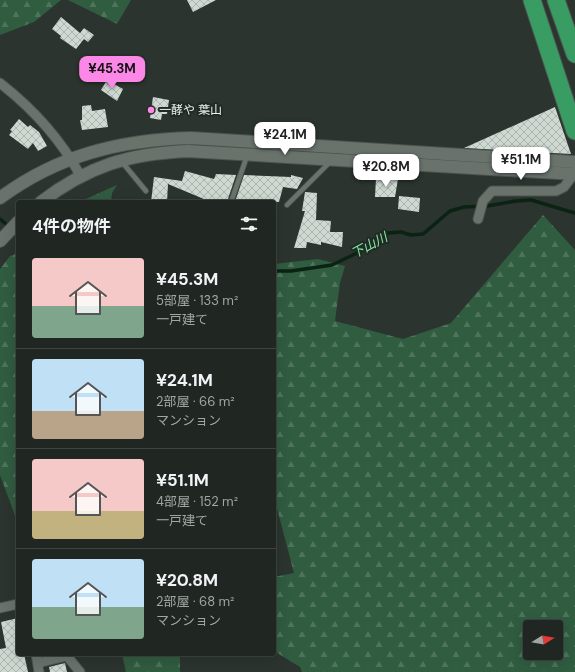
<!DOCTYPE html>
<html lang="ja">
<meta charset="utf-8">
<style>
body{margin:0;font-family:"DM Sans","Noto Sans JP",sans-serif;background:#282f2a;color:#f1f3f6;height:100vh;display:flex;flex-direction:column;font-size:15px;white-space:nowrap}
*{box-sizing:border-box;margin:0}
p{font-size:13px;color:#a2a5a5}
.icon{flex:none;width:22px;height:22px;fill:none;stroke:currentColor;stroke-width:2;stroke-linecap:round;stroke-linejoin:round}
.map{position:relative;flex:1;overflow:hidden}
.drawer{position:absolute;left:16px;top:200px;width:260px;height:456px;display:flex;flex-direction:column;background:#202722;border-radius:4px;box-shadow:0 4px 16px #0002,0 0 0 1px #3d4440}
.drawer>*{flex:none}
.needle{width:26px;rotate:79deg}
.fabs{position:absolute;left:523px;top:620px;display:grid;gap:8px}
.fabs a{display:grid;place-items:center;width:40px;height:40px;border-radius:4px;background:#202722;box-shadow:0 4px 16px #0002,0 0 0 1px #3d4440;font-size:20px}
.price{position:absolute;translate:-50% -34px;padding:0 9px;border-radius:8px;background:#fff;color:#222;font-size:13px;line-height:26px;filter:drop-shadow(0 1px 2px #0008)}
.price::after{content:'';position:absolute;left:50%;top:24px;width:12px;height:9px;margin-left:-6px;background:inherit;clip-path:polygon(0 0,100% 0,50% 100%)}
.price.current{background:#fb87e6;color:#111}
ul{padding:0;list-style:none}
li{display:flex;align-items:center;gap:12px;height:100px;padding:0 16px}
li+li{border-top:1px solid #3d4440}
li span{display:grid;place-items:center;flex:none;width:112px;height:80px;border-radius:4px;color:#555}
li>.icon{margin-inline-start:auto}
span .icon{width:48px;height:48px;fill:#fffc;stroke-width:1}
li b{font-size:17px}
h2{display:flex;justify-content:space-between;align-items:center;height:48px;padding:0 16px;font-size:17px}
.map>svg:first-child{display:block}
.forest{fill:url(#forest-firs);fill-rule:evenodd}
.park{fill:url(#park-crowns)}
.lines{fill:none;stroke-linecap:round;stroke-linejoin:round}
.stream{stroke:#0a2313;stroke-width:3.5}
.building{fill:url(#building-cross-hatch)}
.service-casing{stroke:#4c524e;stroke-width:6}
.minor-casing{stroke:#4c524e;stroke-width:11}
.tertiary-casing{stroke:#4c524e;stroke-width:14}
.motorway-casing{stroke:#4c524e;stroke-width:19}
.service{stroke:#69736c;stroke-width:4.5}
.minor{stroke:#69736c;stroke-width:9}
.tertiary{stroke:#69736c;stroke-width:12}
.motorway{stroke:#399c62;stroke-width:17}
.poi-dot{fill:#fb87e6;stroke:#222a24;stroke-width:1.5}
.labels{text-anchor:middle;stroke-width:4;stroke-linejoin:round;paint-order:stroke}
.poi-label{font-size:12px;fill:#ebf0ec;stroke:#222a24;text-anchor:start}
.water-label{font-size:13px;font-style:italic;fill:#80eba6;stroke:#222a24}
</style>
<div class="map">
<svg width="575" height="672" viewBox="0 0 575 672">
<defs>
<pattern id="forest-firs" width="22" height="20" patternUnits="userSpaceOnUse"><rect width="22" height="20" fill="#305c40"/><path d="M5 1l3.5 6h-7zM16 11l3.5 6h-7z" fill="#4e745c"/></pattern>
<pattern id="park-crowns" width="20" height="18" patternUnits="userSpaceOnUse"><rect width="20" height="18" fill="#305c40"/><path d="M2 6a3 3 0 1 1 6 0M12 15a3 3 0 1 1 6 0" fill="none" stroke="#4e745c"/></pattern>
<pattern id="building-cross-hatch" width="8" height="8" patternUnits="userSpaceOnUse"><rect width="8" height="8" fill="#ced9d1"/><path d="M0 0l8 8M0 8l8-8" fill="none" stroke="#acb5ae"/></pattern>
</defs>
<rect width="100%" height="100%" fill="#2b342e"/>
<g class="forest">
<polygon points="0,0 61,0 34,22 0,35"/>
<polygon points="68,0 131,0 117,24"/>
<path d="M543 215 575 250V672H302L300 667 274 651V577L294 573 274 497V264L318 259 345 266 340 283 335 321 403 339 451 323ZM530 627H556V653H530Z"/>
<polygon points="18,253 18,519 16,518 0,475 0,269 10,256"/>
<polygon points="122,654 180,654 180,672 126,672"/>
</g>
<polygon class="park" points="117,185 112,193 111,202 79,202"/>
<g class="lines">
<g class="stream">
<polyline points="0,219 6,224"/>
<polyline points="274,271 291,271 332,265 355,254 388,233 401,232 411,235 423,234 450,211 464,207 487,206 516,201 531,200 575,213"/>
</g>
</g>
<g class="building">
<polygon points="187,0 216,0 193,12"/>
<polygon points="61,17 80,33 84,28 94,35 88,42 84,39 76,49 60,38 61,36 52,29"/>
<polygon points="107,80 123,89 117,101 101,90"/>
<polygon points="153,97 169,100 167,114 162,114 161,120 150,118"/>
<polygon points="91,105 92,111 105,109 108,127 82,130 80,120 82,120 82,106"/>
<polygon points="555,107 571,154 464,148"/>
<polygon points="19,119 28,127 30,125 39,132 47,146 38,151 33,143 28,149 9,135 12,131 10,130"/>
<polygon points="185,171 214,179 216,174 236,175 227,202 211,202 168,184 167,202 151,202 154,177 182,181"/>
<polygon points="244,175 291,177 291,175 303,178 297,189 283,187 279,202 235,202"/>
<polygon points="376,178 398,179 395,197 375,197"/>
<polygon points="305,192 317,193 316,220 331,221 330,232 343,232 342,247 321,242 321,245 307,242 306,248 294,248 305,211 302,211"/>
<polygon points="399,196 420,198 419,212 398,209"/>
<polygon points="18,618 18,654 24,654 28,672 0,672 0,649 6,648 1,622"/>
<polygon points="65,663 67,672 50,672 49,667"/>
</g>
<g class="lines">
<defs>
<g id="service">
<polyline points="122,162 146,191"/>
<polyline points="231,202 247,156"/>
<polyline points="287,205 330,162"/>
</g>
<g id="minor">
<path d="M0 83C32 108 60 138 80 175"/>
<polyline points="478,219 483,201 492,191 556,191 564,187 574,174"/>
<polyline points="0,608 18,604"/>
<polyline points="36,654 39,672"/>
<polyline points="38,663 67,656 80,672"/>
</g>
<g id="tertiary">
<path d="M0 198C58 155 120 140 191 138L575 162"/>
<path d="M41 202C88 166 128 154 187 151L575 174"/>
<polyline points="0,241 18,222"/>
</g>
<g id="motorway">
<polyline points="532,0 575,131"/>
<polyline points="556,0 575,54"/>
</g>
</defs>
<use href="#service" class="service-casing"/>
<use href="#minor" class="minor-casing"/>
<use href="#tertiary" class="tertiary-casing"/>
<use href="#motorway" class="motorway-casing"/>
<use href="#service" class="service"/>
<use href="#minor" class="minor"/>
<use href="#tertiary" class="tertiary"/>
<use href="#motorway" class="motorway"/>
</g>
<circle class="poi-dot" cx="151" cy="110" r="4"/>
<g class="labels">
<g class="poi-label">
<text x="159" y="114">一酵や 葉山</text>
</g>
<g class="water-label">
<text transform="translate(369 245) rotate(-28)" y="5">下山川</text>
</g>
</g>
</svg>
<div class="fabs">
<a><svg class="needle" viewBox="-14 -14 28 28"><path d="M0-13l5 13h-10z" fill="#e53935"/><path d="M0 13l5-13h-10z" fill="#a2a5a5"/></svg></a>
</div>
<b class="price current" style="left:112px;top:90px">¥45.3M</b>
<b class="price" style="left:285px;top:156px">¥24.1M</b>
<b class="price" style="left:521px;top:181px">¥51.1M</b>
<b class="price" style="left:386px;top:188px">¥20.8M</b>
<section class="drawer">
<h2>4件の物件<svg class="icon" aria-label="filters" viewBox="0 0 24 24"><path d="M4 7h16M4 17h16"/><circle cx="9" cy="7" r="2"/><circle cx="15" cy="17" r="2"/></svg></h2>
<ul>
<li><span style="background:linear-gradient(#f6c9c9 60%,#7fa58c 0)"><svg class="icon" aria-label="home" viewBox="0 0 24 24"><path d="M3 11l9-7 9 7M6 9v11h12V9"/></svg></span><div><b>¥45.3M</b><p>5部屋 · 133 m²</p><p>一戸建て</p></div></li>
<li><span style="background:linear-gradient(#bfe0f5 65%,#b9a48a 0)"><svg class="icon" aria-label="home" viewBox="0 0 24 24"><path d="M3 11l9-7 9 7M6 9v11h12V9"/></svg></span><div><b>¥24.1M</b><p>2部屋 · 66 m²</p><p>マンション</p></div></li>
<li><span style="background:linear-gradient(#f6c9c9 65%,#c2b280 0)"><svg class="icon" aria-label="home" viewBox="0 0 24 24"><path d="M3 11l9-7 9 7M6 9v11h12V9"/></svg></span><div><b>¥51.1M</b><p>4部屋 · 152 m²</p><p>一戸建て</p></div></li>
<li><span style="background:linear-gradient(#bfe0f5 60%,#7fa58c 0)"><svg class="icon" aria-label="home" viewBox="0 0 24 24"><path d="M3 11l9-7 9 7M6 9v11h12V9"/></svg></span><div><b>¥20.8M</b><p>2部屋 · 68 m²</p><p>マンション</p></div></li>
</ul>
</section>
</div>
